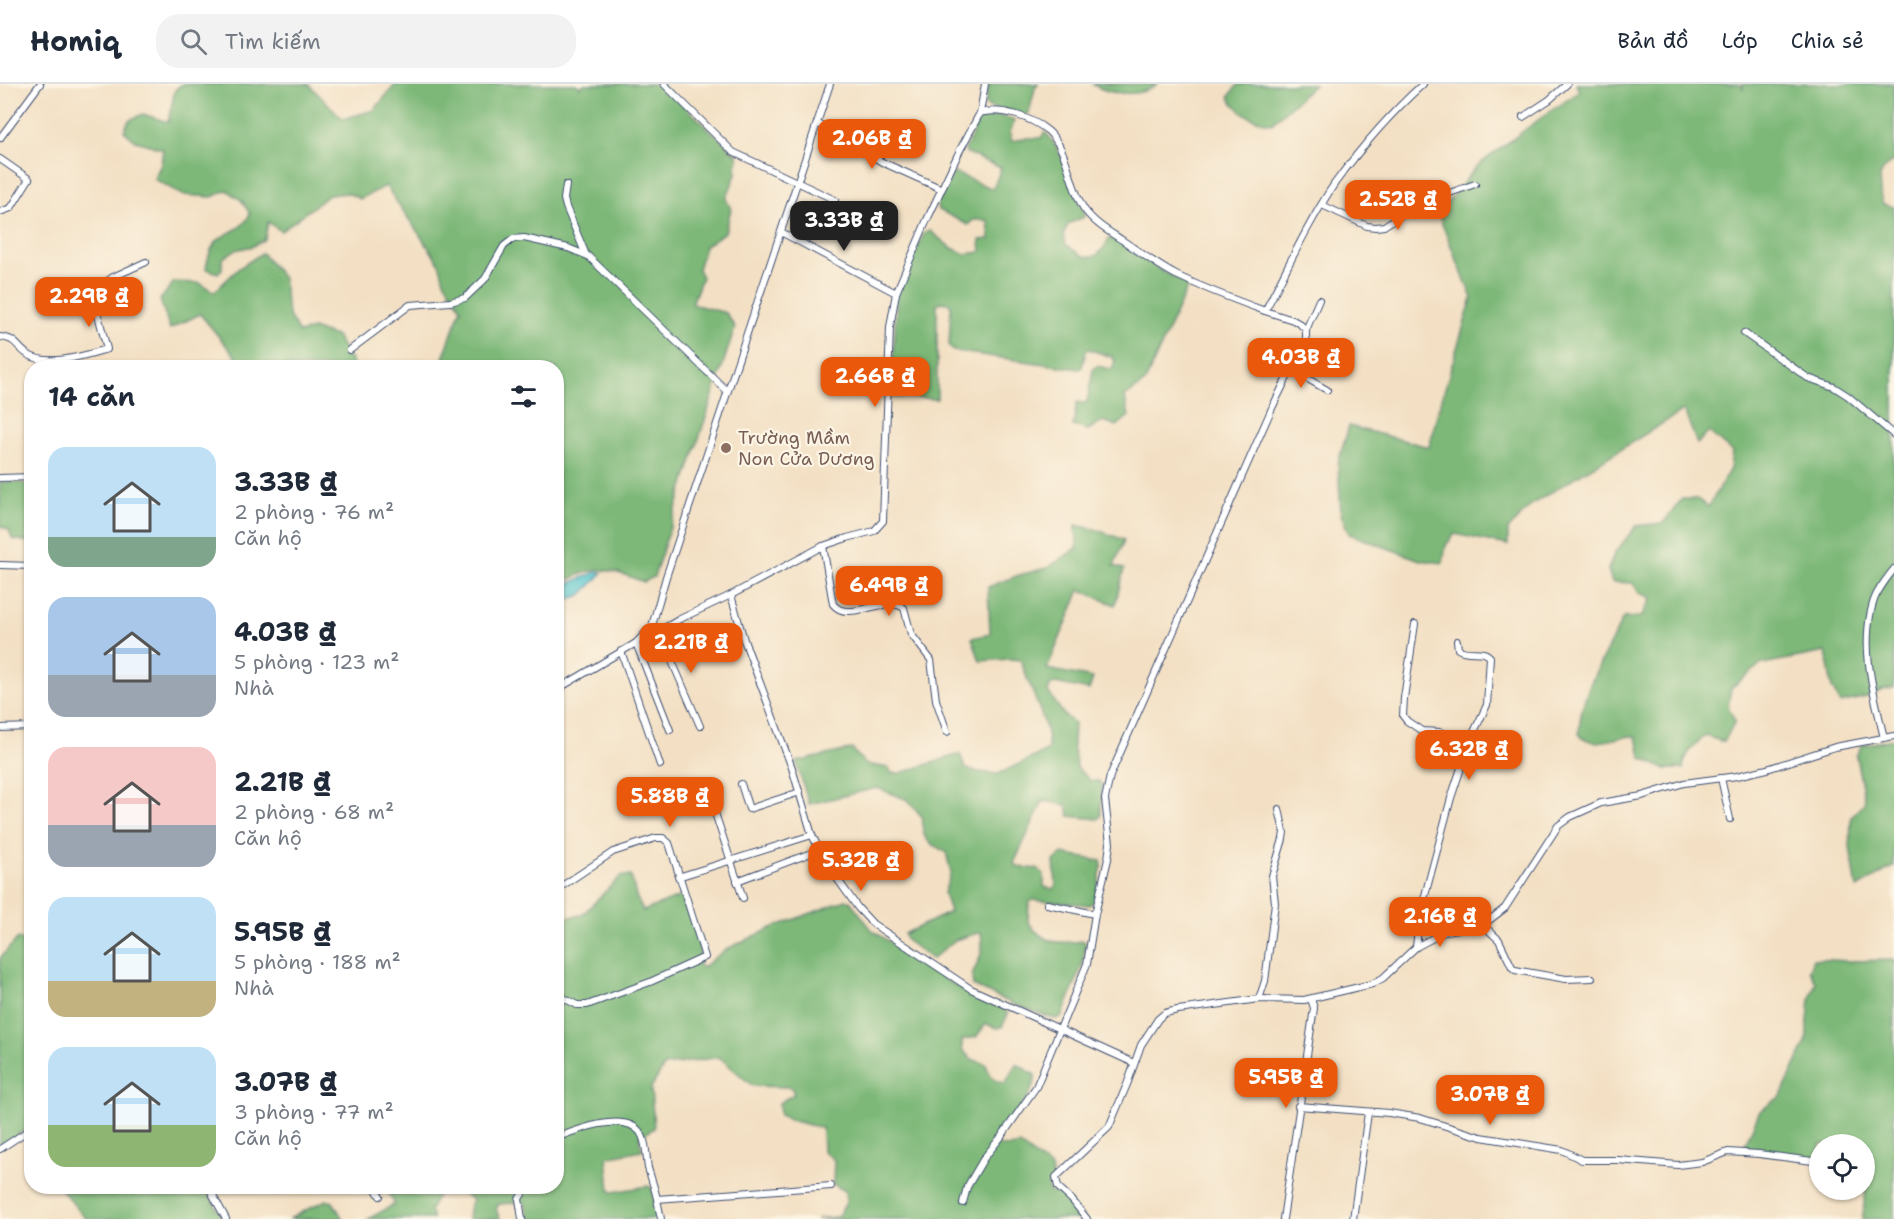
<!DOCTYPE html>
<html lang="vi">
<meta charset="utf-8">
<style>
body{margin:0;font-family:"Shantell Sans",sans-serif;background:#f2f2f3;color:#1f2937;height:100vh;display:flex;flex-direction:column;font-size:22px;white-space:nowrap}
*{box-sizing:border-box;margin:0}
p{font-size:20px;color:#747a83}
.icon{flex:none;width:33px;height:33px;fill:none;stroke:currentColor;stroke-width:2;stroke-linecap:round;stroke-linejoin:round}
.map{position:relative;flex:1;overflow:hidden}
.sheet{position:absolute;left:24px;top:276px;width:540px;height:834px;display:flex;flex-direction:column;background:#fff;border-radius:24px;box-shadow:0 2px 4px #0004}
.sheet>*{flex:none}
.tools{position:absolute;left:1809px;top:1050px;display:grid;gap:12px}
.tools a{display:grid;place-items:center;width:66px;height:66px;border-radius:50%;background:#fff;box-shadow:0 2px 4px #0004;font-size:30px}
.price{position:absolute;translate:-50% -51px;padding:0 14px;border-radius:12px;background:#ea580c;color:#fff;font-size:20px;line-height:39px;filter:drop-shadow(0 2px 3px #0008)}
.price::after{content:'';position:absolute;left:50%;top:36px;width:18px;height:14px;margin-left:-9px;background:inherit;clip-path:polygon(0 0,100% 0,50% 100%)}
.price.on{background:#222;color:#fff}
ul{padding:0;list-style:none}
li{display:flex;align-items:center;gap:18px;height:150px;padding:0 24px}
li span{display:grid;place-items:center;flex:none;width:168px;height:120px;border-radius:18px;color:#555}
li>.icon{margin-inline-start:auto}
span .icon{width:72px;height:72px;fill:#fffc;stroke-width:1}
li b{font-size:26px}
h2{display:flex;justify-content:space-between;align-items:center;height:72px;padding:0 24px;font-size:26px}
header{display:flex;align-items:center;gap:36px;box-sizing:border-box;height:84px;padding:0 30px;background:#fff;border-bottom:2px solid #e0e1e3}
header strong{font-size:28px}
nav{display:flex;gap:33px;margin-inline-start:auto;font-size:21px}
.search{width:420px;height:54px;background:#f2f2f3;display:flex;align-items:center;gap:15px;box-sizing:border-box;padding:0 21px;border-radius:24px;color:#747a83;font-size:22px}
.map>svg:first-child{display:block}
.forest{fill:#7db878;stroke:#4c746b;stroke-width:1.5}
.water{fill:#5ac7cf;stroke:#3a7b96;stroke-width:1.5}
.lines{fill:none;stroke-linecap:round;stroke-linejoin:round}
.minor-casing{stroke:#3b4a6d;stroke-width:8}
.minor{stroke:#fff;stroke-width:6}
.education-dot{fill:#8d6e63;stroke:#fcf5e5;stroke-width:2}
.labels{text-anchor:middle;stroke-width:4.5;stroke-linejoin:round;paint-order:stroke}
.education-label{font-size:18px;fill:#785e54;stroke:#fcf5e5;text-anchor:start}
</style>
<header>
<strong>Homiq</strong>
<div class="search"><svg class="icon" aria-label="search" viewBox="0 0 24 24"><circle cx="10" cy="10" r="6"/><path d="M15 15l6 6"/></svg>Tìm kiếm</div>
<nav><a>Bản đồ</a><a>Lớp</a><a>Chia sẻ</a></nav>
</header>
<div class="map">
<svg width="1894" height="1135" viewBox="0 0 1894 1135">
<rect width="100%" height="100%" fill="#fcf5e5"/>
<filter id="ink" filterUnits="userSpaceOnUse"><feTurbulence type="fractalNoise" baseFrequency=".0167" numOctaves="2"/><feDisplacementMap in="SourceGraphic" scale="12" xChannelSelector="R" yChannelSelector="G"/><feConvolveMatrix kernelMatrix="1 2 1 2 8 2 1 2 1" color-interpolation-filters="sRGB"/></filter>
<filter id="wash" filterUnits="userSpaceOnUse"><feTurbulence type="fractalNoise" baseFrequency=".008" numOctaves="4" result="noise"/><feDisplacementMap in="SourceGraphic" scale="24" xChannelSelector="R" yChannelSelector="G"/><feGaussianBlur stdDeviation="1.35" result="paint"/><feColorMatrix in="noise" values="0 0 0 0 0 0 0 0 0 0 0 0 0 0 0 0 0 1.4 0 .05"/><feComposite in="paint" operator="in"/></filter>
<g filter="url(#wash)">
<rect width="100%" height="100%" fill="#f3e0c4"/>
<g class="forest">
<path d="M182 0H308L343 35 374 26 396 0H576L580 3 584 0H661L737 71 738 74 736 83 737 88 726 115 731 125 725 148 705 162 698 185 702 193 692 220 726 229 735 243 654 493 644 498C604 483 595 480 557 502L556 284 440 283 461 224 444 197 440 182 435 173 386 102 360 115 348 109 329 111 281 147 268 138 265 155 253 162 235 166 222 175V185L218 189 206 185C212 140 236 158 250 130L242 117 227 106 212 113 183 111 154 95 161 80 163 65 136 57 124 47 129 36 143 30 168 38 175 6Z"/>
<polygon points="989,0 1038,0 1035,4 1029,29 1025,31 989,23 985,20"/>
<path d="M1092 0H1157C1142 14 1109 11 1092 0Z"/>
<path d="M1238 0H1315L1272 39C1256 38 1237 28 1229 13Z"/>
<path d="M1576 0H1740L1743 5V0H1894V76C1875 90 1878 99 1883 120L1894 123V604L1882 606 1871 612 1840 619 1832 604 1826 568 1762 580 1731 604 1728 622 1735 637 1724 658 1706 652C1694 660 1685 669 1683 685H1664L1641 674 1639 661 1635 652C1617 651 1594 667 1579 650 1579 609 1606 571 1623 534L1641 533 1652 514 1639 509 1633 499 1612 498 1608 486 1614 470 1636 442 1663 439 1682 415H1697L1708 423 1730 385 1732 368 1709 348 1697 360 1684 326 1532 420 1508 446V461L1455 450 1446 461 1443 479 1420 476 1349 450 1341 430 1338 379 1349 342 1429 363 1437 331 1472 214 1438 130 1477 82 1546 30 1579 8Z"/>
<path d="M1000 32 1011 35 1014 37 1010 49 1012 57 1027 54H1041L1045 48C1062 65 1075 107 1085 129L1084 133 1068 140 1064 150 1065 159C1085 177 1096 180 1109 155H1115L1162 187 1186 198 1187 204 1145 298 1125 313 1129 332 1117 342 1103 337 1088 346 1073 342 1077 318 1084 319 1087 318 1093 286 1097 282 1111 285 1113 283 1115 277 1112 273 1088 265 1086 267 1082 283 1079 285 953 267 949 262 951 222 949 219 941 218 937 220V315L892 313 891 311 897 210 924 149 929 146 950 163 965 170 981 168 980 156 990 155 988 136H973L968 141 939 126 937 121 952 91 955 89 993 105 1001 84 966 69 965 66 978 37 983 33Z"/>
<polygon points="262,169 283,194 288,230 299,249 313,245 336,252 355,283 244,283 200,230 170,245 160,216 174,198 200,199 214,208 239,184"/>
<polygon points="0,398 17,398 31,401 31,467 29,458 12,455 9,446 0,442"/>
<path d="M1076 441 1098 446 1124 456 1114 482 1124 485 1115 521 1080 506 1047 585 1093 594 1089 606 1055 599 1050 602 1048 608 1064 631 1074 639 1073 663 1077 684 1091 697H1099L1102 701 1101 732 1098 735 1069 732 1067 721 1043 717 1014 779 1018 783 1038 785 1044 790V803L1053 805 1056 801 1054 777 1062 770 1101 777 1102 781 1095 817 1089 821 1033 816 1029 818 1028 838C1045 861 1057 860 1084 857L1086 859 1082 882 1062 933 1054 935 1013 920 973 902C970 885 976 887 980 873 983 864 982 857 981 848L955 856 932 875 906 856 904 850 950 828 944 809 951 789 946 768C929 760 920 755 923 734L908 716 877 704 809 720 796 678 852 665 865 680 889 684 891 689H900L960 670 965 684 972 687 998 690 1047 667C1054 649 1026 598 1021 576L1010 575 980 577 972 554 990 550 988 503 1019 491 1047 484 1077 464Z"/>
<polygon points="1894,655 1894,782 1857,804 1850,763 1851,733 1865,718 1856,672 1862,661"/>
<path d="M621 792H631L636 812 643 827 682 812C690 834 704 857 699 881L702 884 725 866 774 843 846 816 850 817 872 846 940 892 980 916 1005 925 1008 930 1002 943 997 944 986 940 976 953 962 956V965L971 975 986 980C989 992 993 997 1005 999L1017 980 1035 991C1038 1007 1003 1045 994 1058 1003 1065 1010 1063 1020 1061L1051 1084 1053 1095 1048 1101 1049 1108 1062 1111 1084 1135H816L837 1133 846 1119 845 1107 833 1100 834 1076 823 1067 822 1044 790 1036 780 1031 779 1019 794 1010 791 1003 753 1002 719 973 664 982 651 1004 654 1044 639 1054 642 1066 607 1073 610 1107 613 1108 648 1102 652 1104 659 1135H529L525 1118 499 1120 496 1125 500 1135H468L470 1119 473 1116 453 1103 556 1102 557 846 569 833 582 831Z"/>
<polygon points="18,854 29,862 31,859 31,1042 0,1063 0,874"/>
<polygon points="1813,875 1849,877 1894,876 1894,1135 1862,1135 1870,1078 1865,1078 1864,1060 1820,1060 1819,1076 1752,1068 1744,1062 1760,1027 1781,1012 1806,958 1810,915 1816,898 1809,886"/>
<polygon points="62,1102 205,1103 223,1135 86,1135 61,1105"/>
<polygon points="385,1103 452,1103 439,1109 430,1126 433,1135 368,1135 395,1120"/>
<polygon points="326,1116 333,1118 343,1135 289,1135"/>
</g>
<path class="water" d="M596 488 602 489C600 492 583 509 581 511 573 514 564 516 557 520L558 504Z"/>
</g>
<g filter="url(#ink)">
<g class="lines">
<defs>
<g id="minor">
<polyline points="664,0 733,68 835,116"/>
<path d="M980 29C1000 23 1031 33 1048 47 1069 66 1069 102 1084 125 1094 139 1108 147 1122 156 1140 168 1157 181 1176 191 1205 205 1235 216 1265 227 1287 185 1308 139 1335 99 1360 65 1392 28 1423 0"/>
<polyline points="1523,33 1549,16 1567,0"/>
<polyline points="817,39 882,78 942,105"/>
<polyline points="0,54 40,0"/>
<polyline points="0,75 29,95 11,124 0,128"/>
<polyline points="566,101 564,115 566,123 586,171"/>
<polyline points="1322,121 1367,142 1376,143 1384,142 1416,121 1475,100"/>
<polyline points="781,148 896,209"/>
<polyline points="1306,246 1319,216"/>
<polyline points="1744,249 1808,294 1834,303 1848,312 1894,351"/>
<path d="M0 253C18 255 15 262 27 270 48 284 86 271 107 265L92 208 113 193 146 178"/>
<polyline points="350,266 410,221 450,218 465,214 485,195 504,162 513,155 524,154 568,164 588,172 727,307"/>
<polyline points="1293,281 1301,291 1327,306"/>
<polyline points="0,394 32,393"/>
<path d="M823 462 833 520C848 540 886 510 904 524L911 550 931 576 936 616 947 648"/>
<polyline points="0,481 32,482"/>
<polyline points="731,511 744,556 792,684 812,751 826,779 858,824 873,840 971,905 1134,979"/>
<polyline points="1415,540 1404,614 1403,632 1407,637 1422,647 1440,648 1447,650 1466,666"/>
<polyline points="652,542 659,547 680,535 731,511 823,462 847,454 874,447 883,437 890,243 896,209 926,138 960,66 980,29 985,0"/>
<polyline points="659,547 700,642"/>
<polyline points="636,559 670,646"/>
<polyline points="621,567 660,681"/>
<polyline points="556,606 636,559 652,542 666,493 830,0"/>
<polyline points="0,644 32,643"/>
<path d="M1884 654C1874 610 1859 561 1874 516 1878 505 1887 494 1894 485"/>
<polyline points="1721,694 1730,735"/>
<polyline points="741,700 749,725 800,708"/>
<polyline points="713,723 743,814"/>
<polyline points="678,793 812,751"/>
<polyline points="737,797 819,766"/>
<polyline points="556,806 613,768 656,754 663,754 669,759 705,873 650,898 587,921 577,921 556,910"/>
<polyline points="1047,820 1095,830"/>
<polyline points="1483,841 1499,856 1512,883 1515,886 1566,895 1592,894"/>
<path d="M1416 863 1419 834 1451 714 1471 654 1487 621 1490 573C1483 564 1469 572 1458 565L1457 557"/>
<polyline points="1259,915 1265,897 1275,819 1272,792 1283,755 1284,748 1279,725"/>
<polyline points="1298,1022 1389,1029 1420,1034 1481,1053 1562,1066 1582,1076 1618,1076 1678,1081 1702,1078 1728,1068 1759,1070 1820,1078"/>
<path d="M556 1054C576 1046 624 1027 640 1048 647 1058 646 1073 648 1084 651 1094 655 1105 657 1115L831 1102"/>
<polyline points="0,1065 32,1044"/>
<polyline points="208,1102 226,1135"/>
<polyline points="374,1102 380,1112"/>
<polyline points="657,1115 661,1135"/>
<polyline points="963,1119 967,1103 984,1074 1001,1053 1036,1003 1087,880 1095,830 1108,775 1110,760 1105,715 1110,692 1272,324 1306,255 1306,246 1300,240 1293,236 1265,227"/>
<polyline points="522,1135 519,1115 524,1107 524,1102"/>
<polyline points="1087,1135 1072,1116 1058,1103 1056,1093 1109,1043 1128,998 1141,961 1158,935 1165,929 1178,926 1259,915 1304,916 1372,900 1383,894 1416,863 1446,847 1483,841 1505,824 1558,742 1570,733 1601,719 1642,712 1684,699 1737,692 1767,685 1835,663 1894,652"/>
<polyline points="1283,1135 1314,924 1311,915"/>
<polyline points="1353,1135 1368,1029"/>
</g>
</defs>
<use href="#minor" class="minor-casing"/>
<use href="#minor" class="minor"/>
</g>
</g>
<circle class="education-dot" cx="726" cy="364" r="6"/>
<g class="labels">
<g class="education-label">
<text x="738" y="360">Trường Mầm<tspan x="738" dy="21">Non Cửa Dương</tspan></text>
</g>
</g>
</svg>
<div class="tools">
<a><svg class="icon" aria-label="locate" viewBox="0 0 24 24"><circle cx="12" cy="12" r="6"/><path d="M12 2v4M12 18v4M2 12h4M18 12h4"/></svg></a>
</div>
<b class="price" style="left:872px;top:86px">2.06B ₫</b>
<b class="price" style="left:1398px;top:147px">2.52B ₫</b>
<b class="price on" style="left:844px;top:168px">3.33B ₫</b>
<b class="price" style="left:89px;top:244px">2.29B ₫</b>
<b class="price" style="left:1301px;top:305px">4.03B ₫</b>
<b class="price" style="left:875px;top:324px">2.66B ₫</b>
<b class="price" style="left:889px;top:533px">6.49B ₫</b>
<b class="price" style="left:691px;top:590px">2.21B ₫</b>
<b class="price" style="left:1469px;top:697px">6.32B ₫</b>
<b class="price" style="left:670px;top:744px">5.88B ₫</b>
<b class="price" style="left:861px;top:808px">5.32B ₫</b>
<b class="price" style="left:1440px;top:864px">2.16B ₫</b>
<b class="price" style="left:1286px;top:1025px">5.95B ₫</b>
<b class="price" style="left:1490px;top:1042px">3.07B ₫</b>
<section class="sheet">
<h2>14 căn<svg class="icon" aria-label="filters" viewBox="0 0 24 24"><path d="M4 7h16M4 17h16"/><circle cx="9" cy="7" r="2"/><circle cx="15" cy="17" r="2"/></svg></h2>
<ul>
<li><span style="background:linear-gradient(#bfe0f5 75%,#7fa58c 0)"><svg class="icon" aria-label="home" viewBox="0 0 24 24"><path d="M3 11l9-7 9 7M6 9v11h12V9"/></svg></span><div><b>3.33B ₫</b><p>2 phòng · 76 m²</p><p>Căn hộ</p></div></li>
<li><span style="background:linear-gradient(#a9c7e8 65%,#9aa5b1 0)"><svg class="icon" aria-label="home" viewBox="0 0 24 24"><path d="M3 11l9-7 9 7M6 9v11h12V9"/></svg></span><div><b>4.03B ₫</b><p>5 phòng · 123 m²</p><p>Nhà</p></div></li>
<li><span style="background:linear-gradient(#f6c9c9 65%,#9aa5b1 0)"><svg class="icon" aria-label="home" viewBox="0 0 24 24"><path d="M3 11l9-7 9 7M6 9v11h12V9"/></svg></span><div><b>2.21B ₫</b><p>2 phòng · 68 m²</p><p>Căn hộ</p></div></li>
<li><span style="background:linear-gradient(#bfe0f5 70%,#c2b280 0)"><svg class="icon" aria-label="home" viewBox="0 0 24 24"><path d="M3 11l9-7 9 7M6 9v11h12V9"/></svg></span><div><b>5.95B ₫</b><p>5 phòng · 188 m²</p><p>Nhà</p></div></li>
<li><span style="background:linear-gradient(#bfe0f5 65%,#8fb573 0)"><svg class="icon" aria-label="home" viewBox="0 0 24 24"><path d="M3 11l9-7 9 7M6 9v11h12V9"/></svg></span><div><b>3.07B ₫</b><p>3 phòng · 77 m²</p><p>Căn hộ</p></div></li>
</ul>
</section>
</div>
